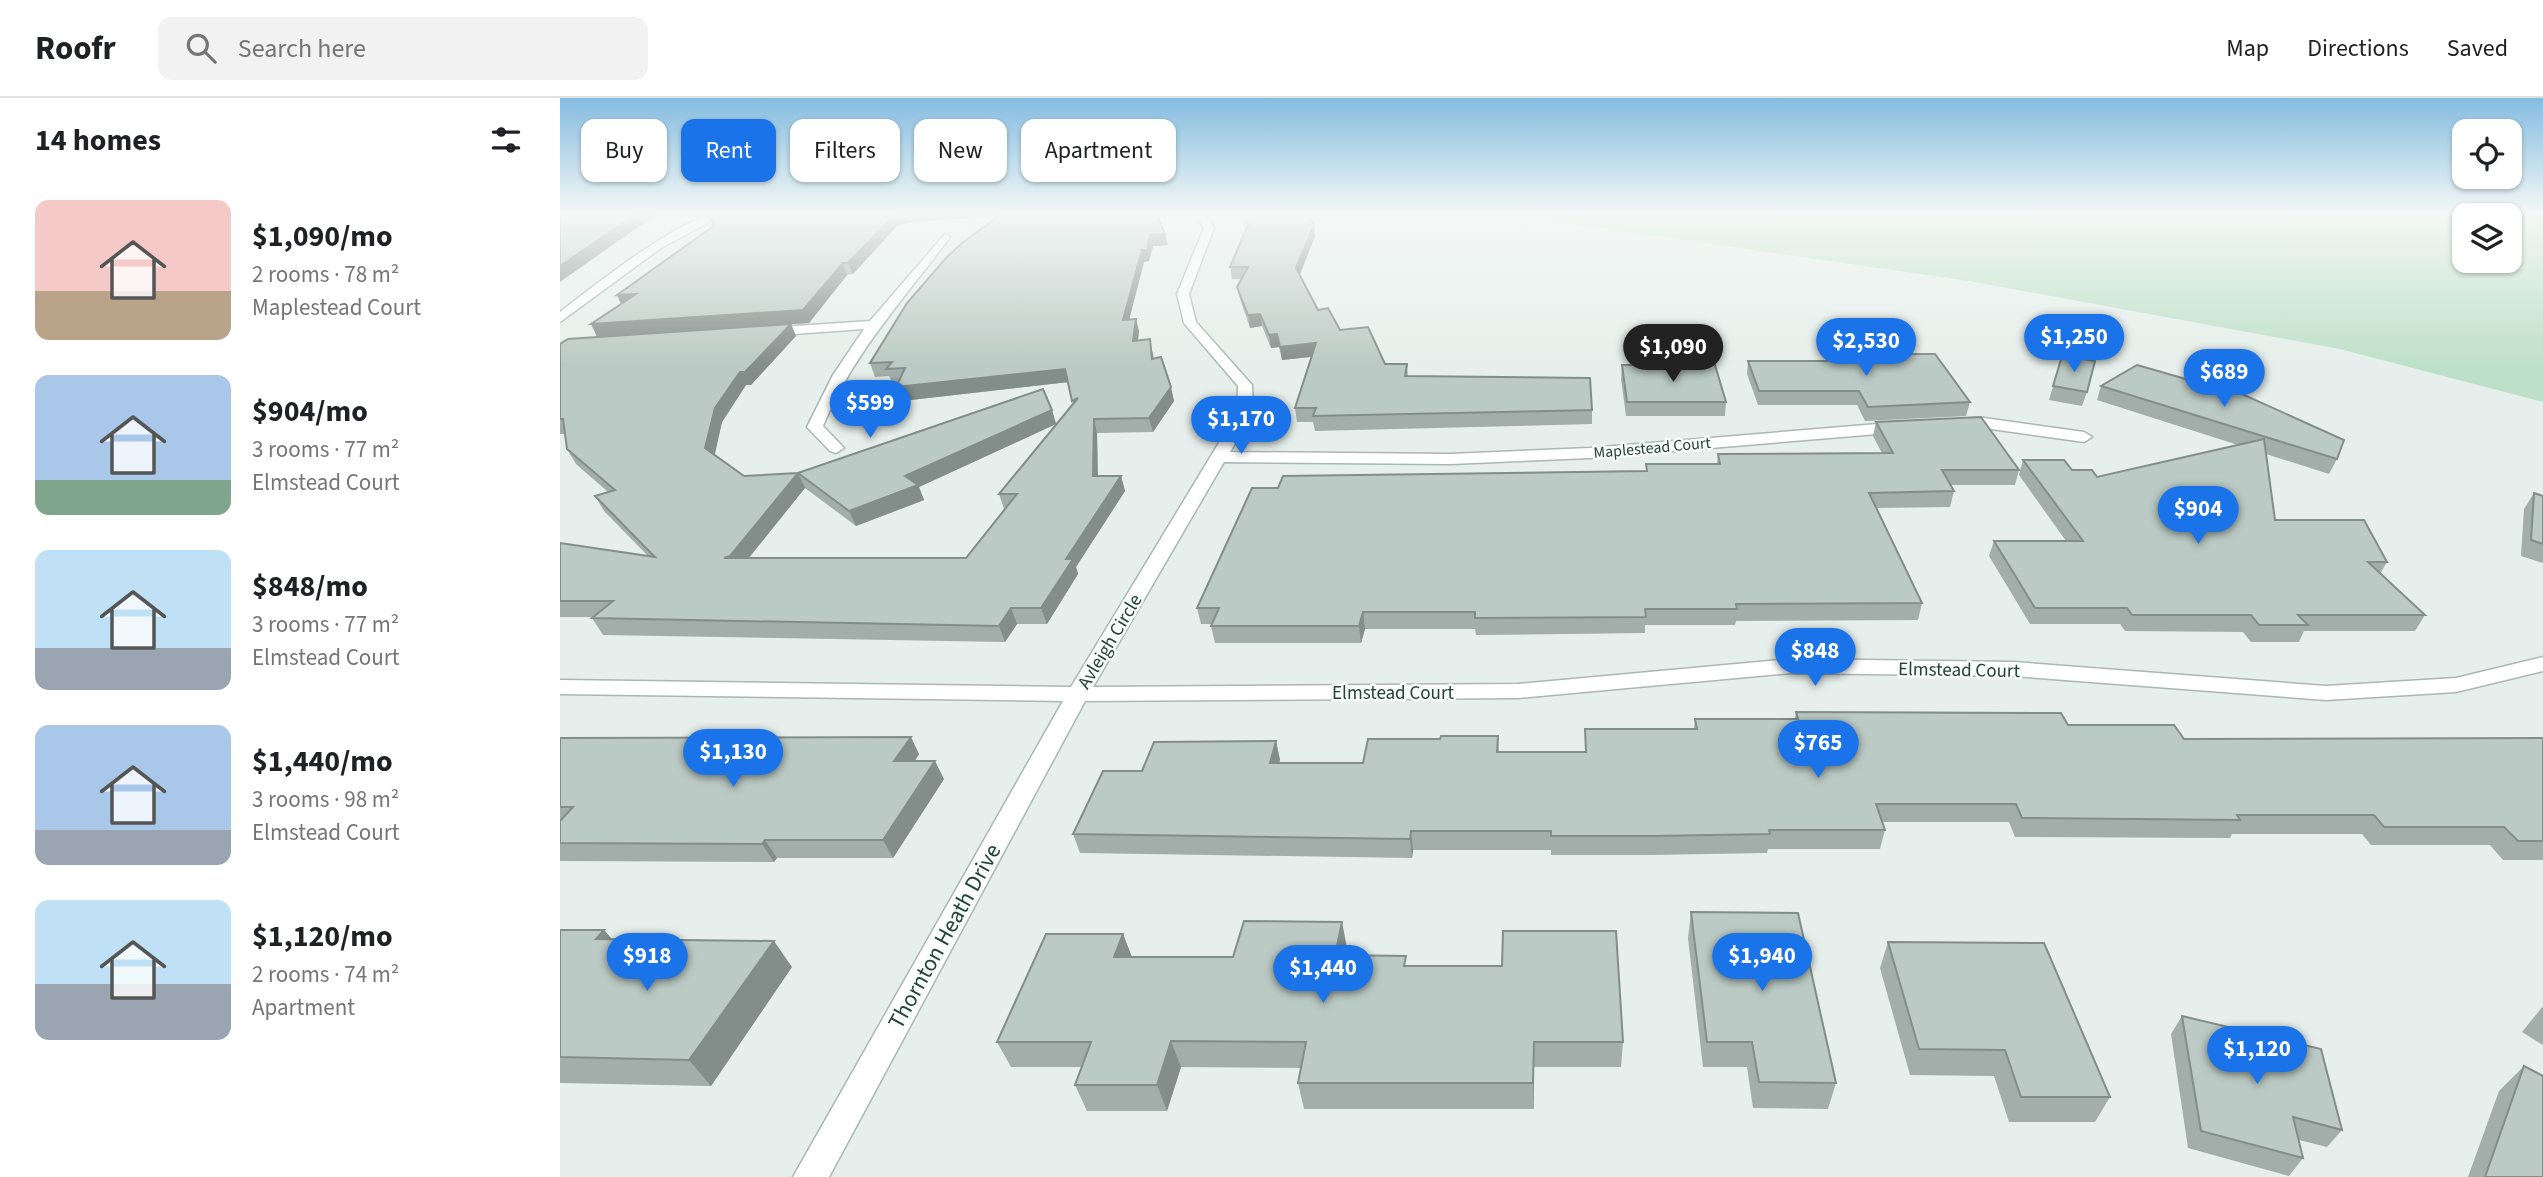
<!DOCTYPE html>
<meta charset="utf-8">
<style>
body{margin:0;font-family:"Source Sans 3",sans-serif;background:#f2f2f2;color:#202124;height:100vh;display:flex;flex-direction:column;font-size:26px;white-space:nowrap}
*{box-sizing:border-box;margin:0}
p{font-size:23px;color:#757577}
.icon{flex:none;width:38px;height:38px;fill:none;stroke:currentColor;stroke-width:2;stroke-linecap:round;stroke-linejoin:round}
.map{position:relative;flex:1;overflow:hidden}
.sheet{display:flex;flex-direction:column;background:#fff;width:560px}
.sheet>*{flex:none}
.hud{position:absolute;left:21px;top:21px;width:665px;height:63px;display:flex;gap:14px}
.buttons{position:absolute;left:1892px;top:21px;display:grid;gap:14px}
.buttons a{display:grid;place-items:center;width:70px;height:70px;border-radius:14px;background:#fff;box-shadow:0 2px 5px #0004;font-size:35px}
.price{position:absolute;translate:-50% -60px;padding:0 16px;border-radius:24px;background:#1a73e8;color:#fff;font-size:23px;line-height:46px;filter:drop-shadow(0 2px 4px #0008)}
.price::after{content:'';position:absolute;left:50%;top:42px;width:21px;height:16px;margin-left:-10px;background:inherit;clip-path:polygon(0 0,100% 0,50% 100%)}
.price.current{background:#222;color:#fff}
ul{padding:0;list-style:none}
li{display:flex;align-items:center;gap:21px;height:175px;padding:0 35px}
li span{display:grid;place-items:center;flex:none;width:196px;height:140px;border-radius:14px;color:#555}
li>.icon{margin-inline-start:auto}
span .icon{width:84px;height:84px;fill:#fffc;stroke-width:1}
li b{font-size:30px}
h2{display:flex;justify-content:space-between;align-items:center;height:84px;padding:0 35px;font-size:30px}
.chip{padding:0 24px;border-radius:14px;background:#fff;box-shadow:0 2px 5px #0004;font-size:24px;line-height:63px}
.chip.current{background:#1a73e8;color:#fff}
header{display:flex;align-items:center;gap:42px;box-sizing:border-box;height:98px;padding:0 35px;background:#fff;border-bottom:2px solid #e0e0e0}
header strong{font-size:33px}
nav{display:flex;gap:38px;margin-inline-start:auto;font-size:24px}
.search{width:490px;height:63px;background:#f2f2f2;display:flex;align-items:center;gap:18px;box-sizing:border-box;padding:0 24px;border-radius:14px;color:#757577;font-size:26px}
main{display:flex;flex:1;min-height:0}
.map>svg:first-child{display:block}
.green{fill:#bfe0c8;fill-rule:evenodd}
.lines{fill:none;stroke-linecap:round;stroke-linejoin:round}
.minor-casing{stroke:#a8b8b2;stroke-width:3}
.minor{fill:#fff;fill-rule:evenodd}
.wall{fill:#a1aea9;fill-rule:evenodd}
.shaded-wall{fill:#838d89}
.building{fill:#bbcac4;stroke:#838d89;stroke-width:2}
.labels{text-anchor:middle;stroke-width:5;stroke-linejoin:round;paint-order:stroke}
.far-street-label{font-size:16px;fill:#24423a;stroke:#f7fbf9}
.street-label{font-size:19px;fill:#24423a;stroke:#f7fbf9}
.near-street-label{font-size:23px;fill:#24423a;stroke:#f7fbf9}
</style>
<header>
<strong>Roofr</strong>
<div class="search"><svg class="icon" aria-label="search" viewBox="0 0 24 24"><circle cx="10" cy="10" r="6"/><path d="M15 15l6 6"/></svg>Search here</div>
<nav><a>Map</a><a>Directions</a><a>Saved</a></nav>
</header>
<main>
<section class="sheet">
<h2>14 homes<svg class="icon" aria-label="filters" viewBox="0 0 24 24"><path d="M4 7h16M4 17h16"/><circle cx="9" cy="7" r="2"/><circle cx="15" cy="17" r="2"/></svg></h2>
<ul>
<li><span style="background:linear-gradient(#f6c9c9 65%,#b9a48a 0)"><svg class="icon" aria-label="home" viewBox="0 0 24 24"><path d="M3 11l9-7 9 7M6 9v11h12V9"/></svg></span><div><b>$1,090/mo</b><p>2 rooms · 78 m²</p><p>Maplestead Court</p></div></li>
<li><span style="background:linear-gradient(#a9c7e8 75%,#7fa58c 0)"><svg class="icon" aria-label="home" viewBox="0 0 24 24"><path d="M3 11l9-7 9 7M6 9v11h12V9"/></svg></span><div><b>$904/mo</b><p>3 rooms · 77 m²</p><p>Elmstead Court</p></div></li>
<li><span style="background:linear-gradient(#bfe0f5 70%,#9aa5b1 0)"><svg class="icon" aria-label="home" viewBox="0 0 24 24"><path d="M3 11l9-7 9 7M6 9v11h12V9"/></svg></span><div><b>$848/mo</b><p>3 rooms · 77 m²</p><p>Elmstead Court</p></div></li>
<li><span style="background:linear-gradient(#a9c7e8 75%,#9aa5b1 0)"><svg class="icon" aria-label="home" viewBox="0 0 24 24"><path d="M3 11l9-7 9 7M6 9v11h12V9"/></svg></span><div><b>$1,440/mo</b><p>3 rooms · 98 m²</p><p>Elmstead Court</p></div></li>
<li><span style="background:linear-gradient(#bfe0f5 60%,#9aa5b1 0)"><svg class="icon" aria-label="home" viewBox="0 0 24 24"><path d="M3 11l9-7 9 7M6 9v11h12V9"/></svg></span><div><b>$1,120/mo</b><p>2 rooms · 74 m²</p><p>Apartment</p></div></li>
</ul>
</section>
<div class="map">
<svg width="1983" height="1079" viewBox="0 0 1983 1079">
<rect width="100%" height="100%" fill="#e6efeb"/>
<path class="green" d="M968 115H1983V304L1780 251 1409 183 1019 127ZM1904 117H1950V163H1904Z"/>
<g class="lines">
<defs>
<g id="minor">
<path d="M151 115H166L101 150 0 224V214C48 177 95 139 151 115Z"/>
<polygon points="635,115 645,115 654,130 629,196 636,224 692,287 693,315 670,354 890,356 1030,350 1342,324 1350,329 1342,334 1030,360 890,366 664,364 533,589 958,586 1231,561 1454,564 1766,588 1896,580 1983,559 1983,573 1896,594 1766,602 1454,578 1231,575 958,600 525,603 269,1079 233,1079 503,603 0,596 0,582 511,589 677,315 678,288 624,225 617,196 644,130"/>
<path d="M385 136 390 139C344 201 293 255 263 328L284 350 276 355 270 353 247 329 273 277 304 231 206 238 199 234 206 230 310 223Z"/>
<polygon points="1424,320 1524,334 1532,339 1524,344 1424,330 1398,331 1390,326 1398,321"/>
</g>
</defs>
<use href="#minor" class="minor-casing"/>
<use href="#minor" class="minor"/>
</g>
<g class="wall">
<path d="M596 115 608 147 593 148 589 163 584 164 569 221 579 233 578 243 593 254 594 261 614 303 593 334 537 335 538 378H561L565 393 516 469 518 476 487 526H457L445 544 43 537 32 520 33 519H0V445L88 458 44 413 35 398 48 394 16 366 7 351 5 336H0V246L37 239 61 206 57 197 153 129 146 116ZM439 118 310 265 315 279 329 278 332 284H339L342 303 508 284 513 306 439 396 444 411H445L406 460H189L245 390 296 428 364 402 359 389 496 326 492 312 238 375 184 378 154 357 162 324 186 287H191L236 238 231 226 249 225 287 177 293 176 337 128 352 124Z"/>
<polygon points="683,115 748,115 754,127 755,138 740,176 758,212 780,232 825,266 847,266 848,278 1032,312 1032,326 755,333 753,324 737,324 735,310 751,259 722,262 719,249 711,250 702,228 690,230 680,201 677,189 682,181 672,181 670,169 687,129"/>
<polygon points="1279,256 1410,304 1406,318 1305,323 1297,307 1198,307 1187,276 1188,263 1265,263 1278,261"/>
<polygon points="1502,258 1527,294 1522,308 1489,302"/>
<polygon points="1062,267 1166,304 1165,318 1066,318 1061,281"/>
<polygon points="1541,288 1777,361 1769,376 1706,356 1715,422 1827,464 1820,476 1865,517 1855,533 1744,533 1739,544 1691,544 1683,534 1565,533 1560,526 1470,526 1429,458 1434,443 1506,443 1459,377 1463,362 1512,372 1537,379 1678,347 1537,302"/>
<polygon points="1316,324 1459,372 1455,387 1391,387 1394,393 1390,409 1317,410 1362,505 1358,522 1176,523 1175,527 1085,527 1085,535 916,537 915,531 805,531 801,545 655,545 651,528 652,526 641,526 637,510 718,390 1086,374 1086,366 1157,366 1158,356 1322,355 1313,338"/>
<polygon points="1974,395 1983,398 1983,465 1961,458 1964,411"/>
<polygon points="1236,614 1508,627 1624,641 1983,640 1983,762 1943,762 1930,747 1811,747 1802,736 1672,736 1670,740 1455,739 1449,724 1322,724 1325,732 1320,751 1208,751 1207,755 1091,757 991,757 991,752 853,752 852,760 520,755 513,736 582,673 716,643 720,662 719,665 803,665 880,641 938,638 939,654 1025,654 1025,631 1134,631 1135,621 1235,621"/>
<polygon points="0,640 359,656 355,663 384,681 333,760 217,760 214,764 0,763"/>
<polygon points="1131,814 1276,985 1268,1011 1193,1010 1187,969 1143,969 1128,840"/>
<polygon points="0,832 44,832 52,841 232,869 151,988 0,985"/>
<polygon points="563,836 572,859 673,859 787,850 785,857 847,868 1063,944 1061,969 974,969 974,1011 744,1011 738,985 741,970 621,969 607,1013 527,1013 515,987 522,969 451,969 437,944"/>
<polygon points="1328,844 1550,999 1535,1024 1449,1024 1434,978 1350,977 1320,870"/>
<polygon points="1983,908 1983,947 1962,934"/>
<polygon points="1622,918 1782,1032 1767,1049 1739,1042 1743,1060 1729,1078 1628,1050 1611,936"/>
<polygon points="1964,968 1983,1079 1908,1079 1939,993"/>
</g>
<g class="shaded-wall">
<polygon points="78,115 98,115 0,184 0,168"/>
<polygon points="340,115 458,115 458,117 352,124 337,128 293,176 288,165 334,117"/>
<polygon points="754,127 755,138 738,181 736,170"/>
<polygon points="605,136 608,147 593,148 589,163 584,164 566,234 563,222 582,152 590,137"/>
<polygon points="283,165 287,177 249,225 37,239 31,226"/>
<polygon points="76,196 63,210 57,197"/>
<polygon points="700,216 702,228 690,230 688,217"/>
<polygon points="576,221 579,233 576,256 573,243"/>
<polygon points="231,226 236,238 191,287 186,287 162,324 153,365 145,350 155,310 180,274"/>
<polygon points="717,236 719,249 711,250 709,237"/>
<polygon points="756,245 758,258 722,262 720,249"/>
<polygon points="505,271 509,284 342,303 336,289"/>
<polygon points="611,289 614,303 593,334 589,320"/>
<polygon points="492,312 496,326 359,389 364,402 296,428 289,413 345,378"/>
<polygon points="534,321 537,335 538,393 533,378"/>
<polygon points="238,375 245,390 178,473 164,460"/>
<polygon points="561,378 565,393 516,469 518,476 487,526 481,510 506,461"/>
<polygon points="451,510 457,526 445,544 439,528"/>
<polygon points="803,514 805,531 801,545 799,528"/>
<polygon points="351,639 359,656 343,681 334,663"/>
<polygon points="716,643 720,662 714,683 710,665"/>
<polygon points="375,663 384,681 333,760 323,742"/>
<polygon points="851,733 853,752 852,760 850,741"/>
<polygon points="205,742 217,760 214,764 202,746"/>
<polygon points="782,824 787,850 780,883 775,857"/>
<polygon points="44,832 66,858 36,841"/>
<polygon points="563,836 573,862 554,859"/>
<polygon points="214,843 232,869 151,988 129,962"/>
<polygon points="611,943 621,969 607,1013 597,987"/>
<polygon points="974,944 974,1011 973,985"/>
</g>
<g class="building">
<polygon points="0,115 78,115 0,168"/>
<polygon points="340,115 334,117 288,165 283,165 243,212 31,226 76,196 57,197 155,127 147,115"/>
<polygon points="443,115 596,115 605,136 590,137 587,152 582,152 563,222 576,221 573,243 590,241 592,261 601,259 611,289 589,320 534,321 533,378 561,378 506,461 513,461 481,510 451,510 439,528 32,520 53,503 0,503 0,445 95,459 35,398 55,392 7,351 3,321 0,321 0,246 8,241 231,226 185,274 180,274 155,310 145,350 184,378 238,375 483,291 492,312 345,378 358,387 289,413 238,375 170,458 164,460 406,460 457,396 439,396 518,300 512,303 505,271 336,289 345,270 326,271 332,264 310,265 347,205 386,160 402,145"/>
<polygon points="684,115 748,115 754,127 736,170 758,212 768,210 780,232 808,229 825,266 847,266 845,278 1030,280 1032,312 753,318 756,310 735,310 756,245 720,249 717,236 709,237 700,216 688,217 677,189 688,169 670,169 688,127"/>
<polygon points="1279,256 1375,256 1410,304 1308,309 1299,293 1199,293 1188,263 1265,263 1282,261"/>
<polygon points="1502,258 1535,263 1527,294 1493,288"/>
<polygon points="1062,267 1155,267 1166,304 1067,304"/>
<polygon points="1577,267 1664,292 1671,291 1784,342 1777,361 1541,288"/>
<polygon points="1421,319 1459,372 1382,372 1394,393 1309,395 1362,505 1176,506 1177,511 1085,511 1086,519 915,520 915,514 803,514 799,528 651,528 659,510 637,510 692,390 718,390 723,378 1087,373 1086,366 1160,366 1158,356 1333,355 1316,324"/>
<polygon points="1704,341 1715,422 1804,422 1827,464 1808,464 1865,517 1738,517 1748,527 1699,527 1691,517 1572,517 1567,510 1475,510 1434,443 1523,443 1463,362 1504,362 1512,372 1532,372 1537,379"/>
<polygon points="1974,395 1983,398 1983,446 1971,442"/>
<polygon points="1236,614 1501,615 1508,627 1614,627 1624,641 1983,640 1983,743 1958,743 1944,729 1824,729 1814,717 1677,717 1680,722 1462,720 1456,706 1316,706 1325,732 1209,732 1210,736 1092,738 991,738 991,733 851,733 850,741 513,736 543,673 582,673 594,644 716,643 710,665 803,665 808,641 880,641 881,638 938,638 937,654 1026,654 1025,631 1137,631 1135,621 1238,621"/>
<polygon points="351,639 334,663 375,663 323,742 205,742 202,746 0,745 0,723 13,709 0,709 0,640"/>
<polygon points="1131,814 1238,815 1276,985 1199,984 1192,944 1147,944"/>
<polygon points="684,823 782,824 775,857 846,858 844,868 942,868 943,833 1056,833 1063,944 974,944 973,985 738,985 746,944 611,943 597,987 515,987 531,944 437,944 486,836 563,836 554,859 673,859"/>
<polygon points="0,832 44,832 36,841 214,843 129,962 0,959"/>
<polygon points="1328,844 1484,845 1550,999 1461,999 1445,952 1359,951"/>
<polygon points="1622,918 1761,951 1782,1032 1733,1019 1743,1060 1641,1033"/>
<polygon points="1964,968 1983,978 1983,1079 1925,1079"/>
</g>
<linearGradient id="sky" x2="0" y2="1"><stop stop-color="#84bce0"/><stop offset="0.43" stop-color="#f4f8f6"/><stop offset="1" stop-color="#f4f8f6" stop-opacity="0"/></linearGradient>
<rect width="1983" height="267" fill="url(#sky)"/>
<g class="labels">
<g class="far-street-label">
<text transform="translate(1092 349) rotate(-5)" y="6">Maplestead Court</text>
</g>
<g class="street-label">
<text transform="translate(549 543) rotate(-59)" y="7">Avleigh Circle</text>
<text transform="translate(1399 571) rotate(1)" y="7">Elmstead Court</text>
<text x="833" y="601">Elmstead Court</text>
</g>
<g class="near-street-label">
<text transform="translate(384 838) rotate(-61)" y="8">Thornton Heath Drive</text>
</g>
</g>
</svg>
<div class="buttons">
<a><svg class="icon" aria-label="locate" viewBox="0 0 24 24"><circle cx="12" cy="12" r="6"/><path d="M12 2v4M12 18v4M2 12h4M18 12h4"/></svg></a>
<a><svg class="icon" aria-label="layers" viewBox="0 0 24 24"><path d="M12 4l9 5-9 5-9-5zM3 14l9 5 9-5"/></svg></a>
</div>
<b class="price" style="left:1514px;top:276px">$1,250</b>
<b class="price" style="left:1306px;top:280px">$2,530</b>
<b class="price current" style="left:1113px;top:286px">$1,090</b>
<b class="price" style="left:1664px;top:311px">$689</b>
<b class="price" style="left:310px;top:342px">$599</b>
<b class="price" style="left:681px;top:358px">$1,170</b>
<b class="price" style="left:1638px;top:448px">$904</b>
<b class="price" style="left:1255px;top:590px">$848</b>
<b class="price" style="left:1258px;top:682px">$765</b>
<b class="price" style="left:173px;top:691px">$1,130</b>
<b class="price" style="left:87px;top:895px">$918</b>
<b class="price" style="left:1202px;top:895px">$1,940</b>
<b class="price" style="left:763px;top:907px">$1,440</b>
<b class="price" style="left:1697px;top:988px">$1,120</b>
<div class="hud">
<a class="chip">Buy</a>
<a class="chip current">Rent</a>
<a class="chip">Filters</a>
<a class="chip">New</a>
<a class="chip">Apartment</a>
</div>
</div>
</main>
